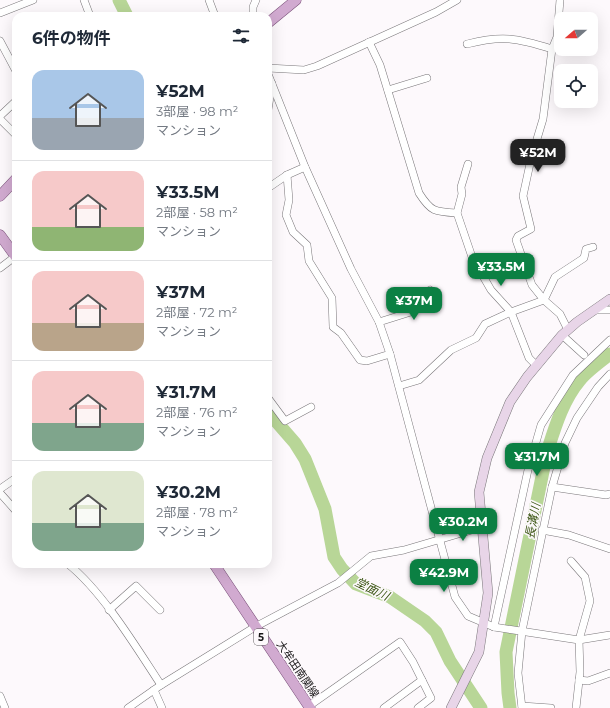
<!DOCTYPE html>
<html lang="ja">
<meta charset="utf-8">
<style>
body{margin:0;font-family:Montserrat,"Noto Sans JP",sans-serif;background:#f2f2f3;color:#1f2937;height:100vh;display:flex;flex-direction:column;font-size:15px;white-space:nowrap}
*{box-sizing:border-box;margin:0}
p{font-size:13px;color:#747a83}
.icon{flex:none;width:22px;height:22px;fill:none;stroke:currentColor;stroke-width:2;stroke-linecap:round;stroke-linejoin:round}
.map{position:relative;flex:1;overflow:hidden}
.side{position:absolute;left:12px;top:12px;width:260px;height:556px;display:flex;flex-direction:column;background:#fff;border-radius:12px;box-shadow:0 4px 16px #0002}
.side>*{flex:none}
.needle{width:26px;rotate:250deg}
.controls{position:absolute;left:554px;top:12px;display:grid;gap:8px}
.controls a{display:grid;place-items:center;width:44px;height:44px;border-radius:8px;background:#fff;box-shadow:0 4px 16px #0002;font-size:20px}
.price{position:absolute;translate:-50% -34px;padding:0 9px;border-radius:8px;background:#0b8043;color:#fff;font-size:13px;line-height:26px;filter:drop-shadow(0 1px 2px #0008)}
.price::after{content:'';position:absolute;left:50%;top:24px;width:12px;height:9px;margin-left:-6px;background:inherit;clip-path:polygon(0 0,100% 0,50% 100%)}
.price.selected{background:#222;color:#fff}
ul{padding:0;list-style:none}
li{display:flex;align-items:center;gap:12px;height:100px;padding:0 20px}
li+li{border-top:1px solid #e0e1e3}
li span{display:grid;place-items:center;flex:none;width:112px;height:80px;border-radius:12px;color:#555}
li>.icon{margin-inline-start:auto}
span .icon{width:48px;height:48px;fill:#fffc;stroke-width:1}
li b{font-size:17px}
h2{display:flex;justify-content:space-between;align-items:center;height:48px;padding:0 20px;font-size:17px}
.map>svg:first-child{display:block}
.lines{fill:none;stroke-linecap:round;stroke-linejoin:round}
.river{stroke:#b8d697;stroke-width:13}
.street-casing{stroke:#7a777a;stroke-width:8}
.secondary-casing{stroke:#7a777a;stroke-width:10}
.primary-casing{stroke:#7c527b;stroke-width:11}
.street{stroke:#fff;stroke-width:7}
.secondary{stroke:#e8d5e8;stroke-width:9}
.primary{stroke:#d1aad0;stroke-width:10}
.labels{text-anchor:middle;stroke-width:3;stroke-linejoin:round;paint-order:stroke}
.shield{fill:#fdf9fc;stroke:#5d5b5c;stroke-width:1}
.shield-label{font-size:10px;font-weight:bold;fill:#181718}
.street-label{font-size:11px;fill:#181718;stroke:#fdf9fc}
.water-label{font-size:12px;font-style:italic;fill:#3c5614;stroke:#fdf9fc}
</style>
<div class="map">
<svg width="610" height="708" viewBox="0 0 610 708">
<rect width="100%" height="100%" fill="#fdf9fc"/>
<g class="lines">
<g class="river">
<polyline points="119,0 127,16"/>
<polyline points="268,412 295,443 305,459 325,509 334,557 342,569 356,584 390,597 425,621 436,632 450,661 481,708"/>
<path d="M510 708 508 693 506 652 547 452C555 427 563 400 580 380 586 372 601 361 610 354"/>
</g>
<defs>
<g id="street">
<polyline points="84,0 90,16"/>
<polyline points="209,0 215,16"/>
<polyline points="560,0 557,37 552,49 543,119 531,159 523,196 531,229 518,236 516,240 532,285 544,300 560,314 568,330"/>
<polyline points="0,13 33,0"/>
<polyline points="253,16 253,7 256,0"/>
<polyline points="0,41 16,71"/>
<path d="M369 42 380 65 419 193C431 212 435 212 457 213"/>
<path d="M467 44C502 35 517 38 552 49"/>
<polyline points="268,68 304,70 317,66 436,12 457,0"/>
<polyline points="268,74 305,167 351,269 379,322 390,354 451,582 455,597 468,616 494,627 579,640 610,635"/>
<polyline points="388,90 427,78"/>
<polyline points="268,110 272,84"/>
<polyline points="0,116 16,101"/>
<polyline points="0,119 16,135"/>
<polyline points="468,164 461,187 462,194 457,213 472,257 491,290 511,312 529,358 536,365"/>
<polyline points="287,175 289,200 286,215 293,232 307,245 309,261 332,298 333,327 341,333 360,360 367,361 390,354"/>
<polyline points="268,188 287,175 305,167"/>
<polyline points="0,268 16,256"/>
<polyline points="596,310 610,310"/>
<polyline points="379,322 414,311 412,302 430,290"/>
<polyline points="562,335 584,355"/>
<polyline points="399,386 419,380 451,350 476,338 485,324 511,312 544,300 555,277 584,258 586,249 593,247"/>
<polyline points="268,398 285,421 311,407"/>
<polyline points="552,487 606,495 610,494"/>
<polyline points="0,489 16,478"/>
<polyline points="0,493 16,511"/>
<polyline points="542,530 569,535 610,549"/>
<polyline points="571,561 585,577 590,601 579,640 580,672 576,708"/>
<path d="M68 564C103 592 136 647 161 685"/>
<polyline points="109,610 136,586 160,610"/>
<polyline points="494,627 528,470 541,425 573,375 610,340"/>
<polyline points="579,680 588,681 610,673"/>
<polyline points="154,690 162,708"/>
<polyline points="0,696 5,708"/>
<polyline points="309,706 400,642 413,662 431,698 418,708"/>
<polyline points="522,706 551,708"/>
<polyline points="128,708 161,685 255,627 338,583 371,556 404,550 482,527"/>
<polyline points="384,708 422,680"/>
<polyline points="522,708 518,673 522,631 552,487 565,443 577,418 598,387 610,374"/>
</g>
<polyline id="secondary" points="451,708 479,652 488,593 479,492 487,458 510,402 527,377 562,335 577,322 610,299"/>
<g id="primary">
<polyline points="268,23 296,0"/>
<polyline points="0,196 16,179"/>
<polyline points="0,235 16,257"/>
<polyline points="214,564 310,708"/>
</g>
</defs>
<use href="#street" class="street-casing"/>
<use href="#secondary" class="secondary-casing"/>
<use href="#primary" class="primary-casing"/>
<use href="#street" class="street"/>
<use href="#secondary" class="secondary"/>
<use href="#primary" class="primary"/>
</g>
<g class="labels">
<rect class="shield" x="254" y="629" width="14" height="16" rx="3"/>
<g class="shield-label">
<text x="261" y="641">5</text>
</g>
<g class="street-label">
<text transform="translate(298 669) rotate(56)" y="4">大牟田南関線</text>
</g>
<g class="water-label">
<text transform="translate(533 521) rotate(-79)" y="4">長溝川</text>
<text transform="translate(372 589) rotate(26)" y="4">堂面川</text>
</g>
</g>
</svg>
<div class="controls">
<a><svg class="needle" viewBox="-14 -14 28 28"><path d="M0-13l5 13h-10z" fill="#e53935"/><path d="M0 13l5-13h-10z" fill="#747a83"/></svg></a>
<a><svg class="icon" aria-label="locate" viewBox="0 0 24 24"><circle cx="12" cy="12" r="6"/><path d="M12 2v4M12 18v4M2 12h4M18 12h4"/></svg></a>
</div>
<b class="price selected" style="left:538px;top:173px">¥52M</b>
<b class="price" style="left:501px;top:287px">¥33.5M</b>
<b class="price" style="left:414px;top:321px">¥37M</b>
<b class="price" style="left:537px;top:477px">¥31.7M</b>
<b class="price" style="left:463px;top:542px">¥30.2M</b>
<b class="price" style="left:444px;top:593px">¥42.9M</b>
<section class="side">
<h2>6件の物件<svg class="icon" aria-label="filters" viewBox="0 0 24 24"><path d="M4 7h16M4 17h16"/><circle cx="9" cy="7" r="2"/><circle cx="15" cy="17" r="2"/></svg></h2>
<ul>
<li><span style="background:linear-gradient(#a9c7e8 60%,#9aa5b1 0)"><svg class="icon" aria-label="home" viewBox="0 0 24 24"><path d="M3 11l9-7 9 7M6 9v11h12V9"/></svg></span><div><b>¥52M</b><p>3部屋 · 98 m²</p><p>マンション</p></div></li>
<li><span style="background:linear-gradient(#f6c9c9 70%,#8fb573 0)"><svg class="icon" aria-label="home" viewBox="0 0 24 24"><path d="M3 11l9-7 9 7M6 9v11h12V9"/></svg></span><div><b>¥33.5M</b><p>2部屋 · 58 m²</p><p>マンション</p></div></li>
<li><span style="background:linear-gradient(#f6c9c9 65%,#b9a48a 0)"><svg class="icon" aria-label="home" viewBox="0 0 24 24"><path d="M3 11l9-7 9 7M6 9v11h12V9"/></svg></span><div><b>¥37M</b><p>2部屋 · 72 m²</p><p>マンション</p></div></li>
<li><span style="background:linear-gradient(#f6c9c9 65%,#7fa58c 0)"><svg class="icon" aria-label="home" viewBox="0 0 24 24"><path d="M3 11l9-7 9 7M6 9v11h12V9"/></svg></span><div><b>¥31.7M</b><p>2部屋 · 76 m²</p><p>マンション</p></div></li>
<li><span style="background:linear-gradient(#dfe7d0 65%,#7fa58c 0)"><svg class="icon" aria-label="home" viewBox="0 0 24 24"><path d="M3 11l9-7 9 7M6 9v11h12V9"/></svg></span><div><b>¥30.2M</b><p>2部屋 · 78 m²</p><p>マンション</p></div></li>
</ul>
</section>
</div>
